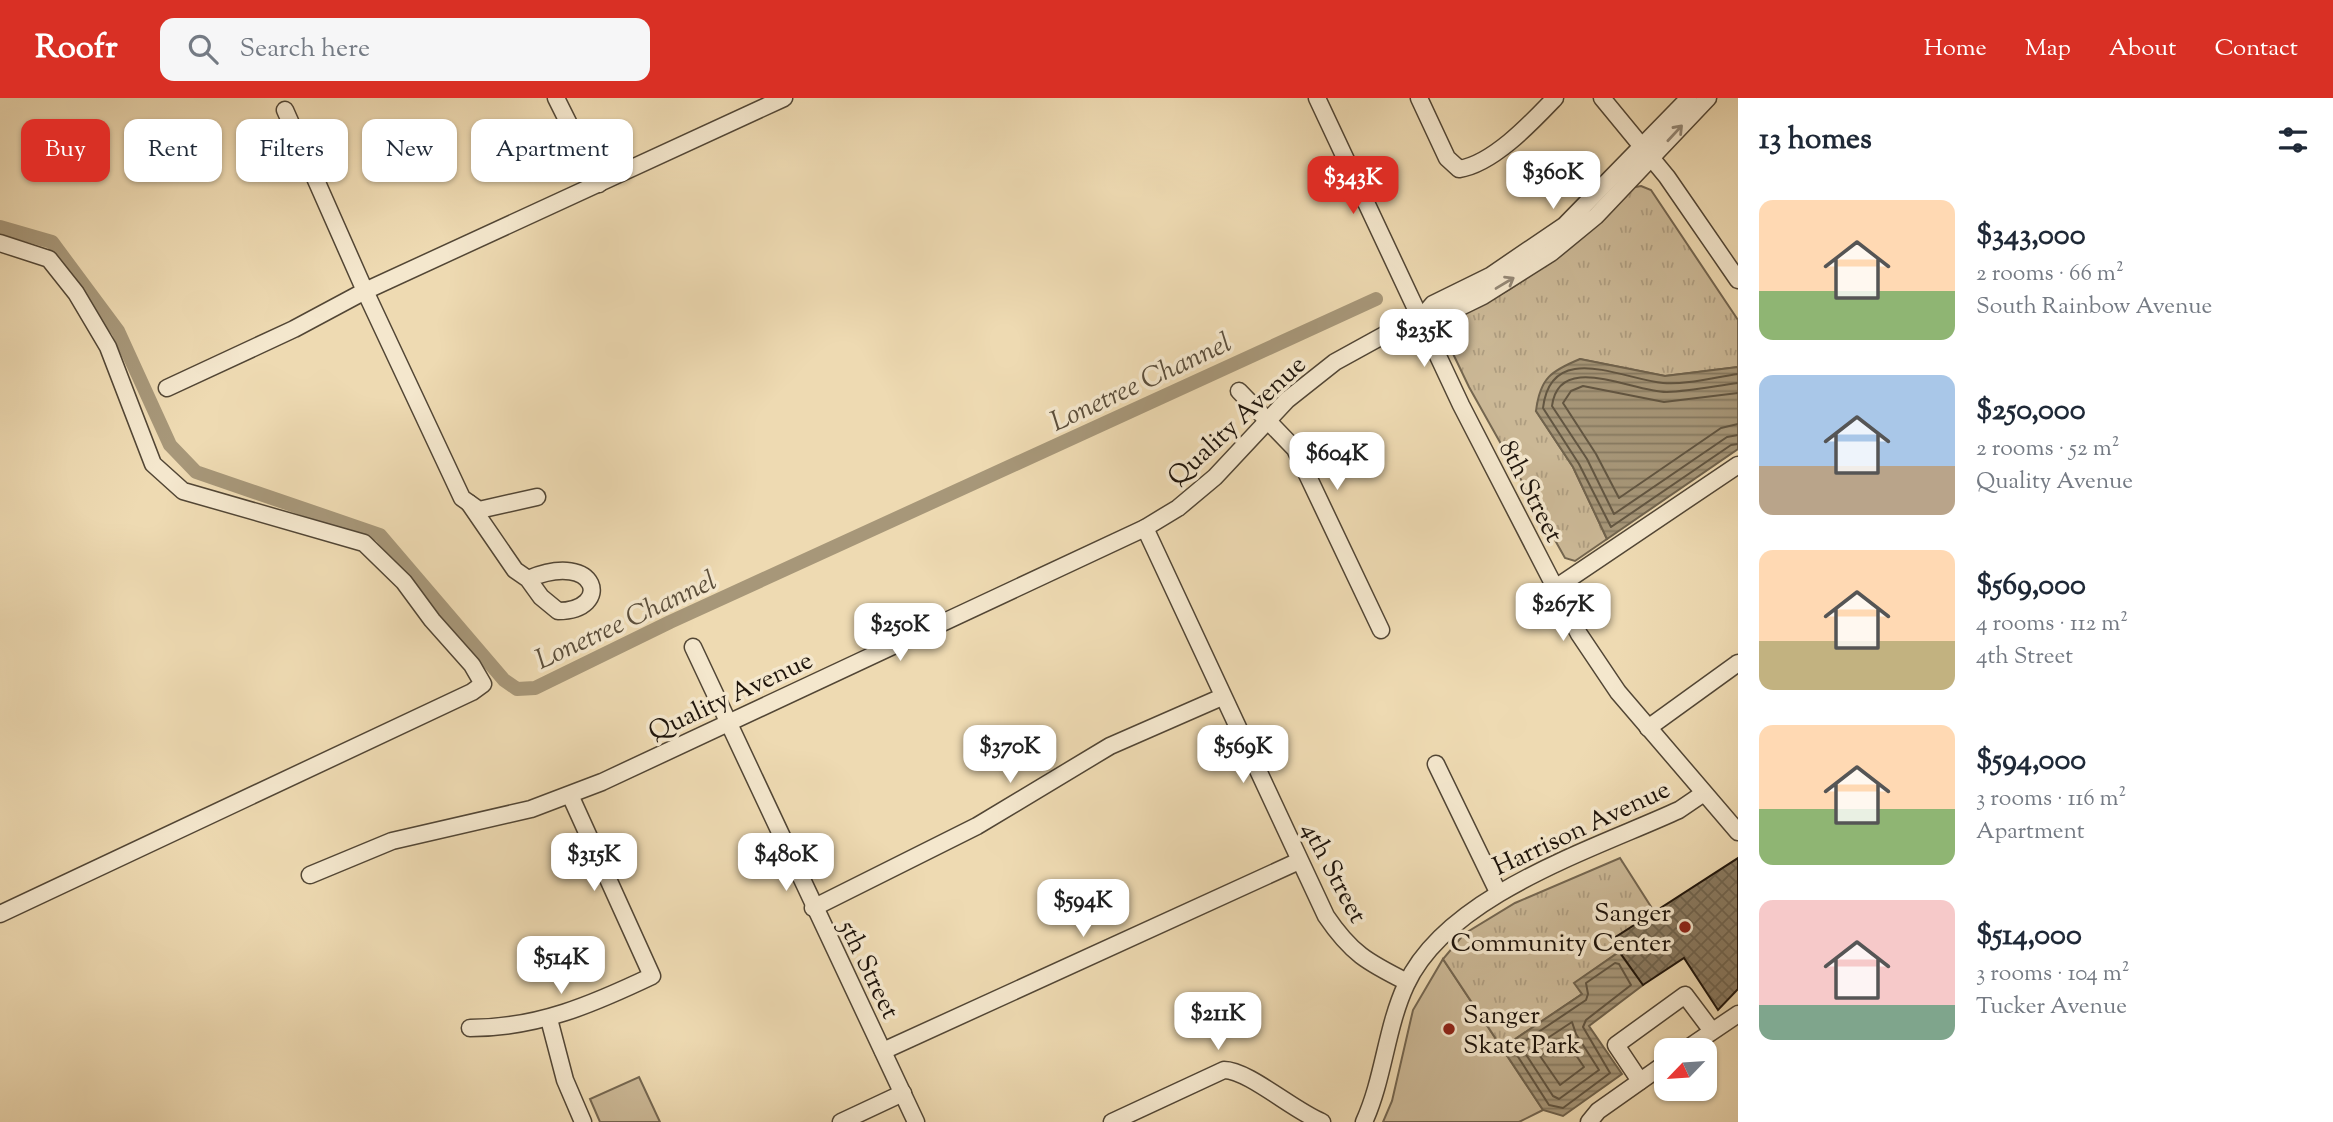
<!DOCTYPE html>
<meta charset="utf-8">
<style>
body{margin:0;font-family:"Sorts Mill Goudy",serif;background:#f6f6f7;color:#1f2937;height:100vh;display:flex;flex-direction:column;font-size:26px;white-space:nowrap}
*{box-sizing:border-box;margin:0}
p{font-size:23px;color:#747a83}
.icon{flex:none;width:38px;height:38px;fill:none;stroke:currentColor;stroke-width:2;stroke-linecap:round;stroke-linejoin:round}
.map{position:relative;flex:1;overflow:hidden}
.side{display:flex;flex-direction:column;background:#fff;width:595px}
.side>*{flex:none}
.hud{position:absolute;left:21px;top:21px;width:665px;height:63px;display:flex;gap:14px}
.needle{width:46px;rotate:245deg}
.controls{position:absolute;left:1654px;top:940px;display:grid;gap:14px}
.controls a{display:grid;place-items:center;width:63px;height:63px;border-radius:14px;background:#fff;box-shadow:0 2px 5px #0004;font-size:35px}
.price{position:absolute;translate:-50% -60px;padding:0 16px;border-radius:14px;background:#fff;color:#222;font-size:23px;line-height:46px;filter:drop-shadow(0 2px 4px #0008)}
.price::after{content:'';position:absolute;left:50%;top:42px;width:21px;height:16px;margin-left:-10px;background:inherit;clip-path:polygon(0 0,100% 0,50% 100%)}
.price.on{background:#d93025;color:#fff}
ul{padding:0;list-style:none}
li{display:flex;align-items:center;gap:21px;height:175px;padding:0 21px}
li span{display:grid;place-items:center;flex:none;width:196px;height:140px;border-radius:14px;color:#555}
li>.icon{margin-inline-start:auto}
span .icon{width:84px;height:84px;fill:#fffc;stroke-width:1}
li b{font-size:30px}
h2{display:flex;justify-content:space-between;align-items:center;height:84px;padding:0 21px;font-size:30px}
.pill{padding:0 24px;border-radius:14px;background:#fff;box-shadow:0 2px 5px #0004;font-size:24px;line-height:63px}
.pill.on{background:#d93025;color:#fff}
header{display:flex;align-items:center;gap:42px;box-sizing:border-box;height:98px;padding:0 35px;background:#d93025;color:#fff}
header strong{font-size:33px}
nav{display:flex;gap:38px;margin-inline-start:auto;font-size:24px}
.search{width:490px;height:63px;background:#f6f6f7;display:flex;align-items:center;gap:18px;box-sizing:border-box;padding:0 24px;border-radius:14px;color:#747a83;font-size:26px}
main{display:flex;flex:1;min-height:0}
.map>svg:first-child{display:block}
.grass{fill:#cbb896;stroke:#746650;stroke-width:2}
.park{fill:url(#park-tufts);stroke:#746650;stroke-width:2}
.water{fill:url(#water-rules);stroke:#70634d;stroke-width:2}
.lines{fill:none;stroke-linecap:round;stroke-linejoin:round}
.shore{stroke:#625642;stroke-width:2}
.canal{stroke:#a79779;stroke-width:14}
.building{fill:url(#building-cross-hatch);stroke:#1e140b;stroke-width:2}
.minor-casing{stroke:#524635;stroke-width:19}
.minor{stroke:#f4e7cd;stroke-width:16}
.oneway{stroke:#948876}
.poi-dot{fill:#8f2418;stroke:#f4e7cd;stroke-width:2.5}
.labels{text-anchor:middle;stroke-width:7;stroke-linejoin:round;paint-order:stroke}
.street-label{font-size:26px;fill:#1e140b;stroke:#f4e7cd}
.poi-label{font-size:26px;fill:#1e140b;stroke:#f4e7cd;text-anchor:end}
.water-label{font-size:28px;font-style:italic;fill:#5c4f3c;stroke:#f4e7cd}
</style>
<header>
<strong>Roofr</strong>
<div class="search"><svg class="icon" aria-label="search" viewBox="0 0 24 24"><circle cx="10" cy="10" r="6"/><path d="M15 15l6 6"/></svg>Search here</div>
<nav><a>Home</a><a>Map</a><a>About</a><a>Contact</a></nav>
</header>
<main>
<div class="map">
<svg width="1738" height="1024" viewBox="0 0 1738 1024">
<defs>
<pattern id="park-tufts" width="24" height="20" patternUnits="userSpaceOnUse" patternTransform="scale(1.75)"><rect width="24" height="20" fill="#cbb896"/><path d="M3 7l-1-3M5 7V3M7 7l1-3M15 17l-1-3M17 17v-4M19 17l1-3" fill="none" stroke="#ae9d80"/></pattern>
<pattern id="water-rules" width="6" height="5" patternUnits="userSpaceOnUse" patternTransform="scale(1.75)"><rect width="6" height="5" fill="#a79779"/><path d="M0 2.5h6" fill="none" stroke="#877a61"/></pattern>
<pattern id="building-cross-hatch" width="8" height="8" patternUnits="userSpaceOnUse" patternTransform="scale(1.75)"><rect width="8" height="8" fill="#8a7b62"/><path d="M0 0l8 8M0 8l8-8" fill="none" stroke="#70644f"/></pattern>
</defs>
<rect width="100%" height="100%" fill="#eedab2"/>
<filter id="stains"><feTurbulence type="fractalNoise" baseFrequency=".00286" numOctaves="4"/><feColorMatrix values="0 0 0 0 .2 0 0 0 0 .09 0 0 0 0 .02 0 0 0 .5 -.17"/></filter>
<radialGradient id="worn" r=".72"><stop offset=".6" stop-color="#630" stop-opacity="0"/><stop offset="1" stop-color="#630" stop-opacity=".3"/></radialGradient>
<g class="grass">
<polygon points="1443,861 1543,1012 1519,1024 1383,1024 1392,1003 1413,912"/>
<polygon points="639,979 660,1024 600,1024 590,1001"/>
</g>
<g class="park">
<path d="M1641 88 1651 92 1738 222V269L1665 278 1580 261 1536 313 1573 369 1607 441 1575 463 1565 460 1469 289 1444 237 1443 229C1454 213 1478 208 1495 200 1547 171 1587 131 1630 90Z"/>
<polygon points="1620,760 1655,815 1611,842 1619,854 1575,885 1582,896 1502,950 1443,861 1464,836 1515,805"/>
</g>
<g class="water">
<path d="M1580 261 1665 278 1738 269V351L1607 441 1573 369 1536 313C1540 280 1551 273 1580 261Z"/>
<polygon points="1619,854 1643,887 1589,928 1622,976 1563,1018 1543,1012 1502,950 1582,896 1574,885"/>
</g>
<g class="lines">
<g class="shore">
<path d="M1738 276C1715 279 1687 287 1663 285 1622 281 1551 242 1543 310L1579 366 1611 429 1731 347 1738 346"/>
<path d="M1738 285C1715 288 1690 293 1667 294 1634 295 1559 252 1552 308L1587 361 1614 416 1727 339 1738 337"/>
<polyline points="1738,295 1664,304 1583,288 1571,293 1563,305 1596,356 1619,400 1721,330 1738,326"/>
<polygon points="1615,865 1619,866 1631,887 1586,922 1583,929 1610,975 1563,1010 1549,1007 1513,951 1586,902 1588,896 1586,885"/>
<polygon points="1572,924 1576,936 1599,972 1559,1001 1553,998 1525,955"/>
<polygon points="1565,941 1584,969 1560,987 1540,958"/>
</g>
<polyline class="canal" points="0,129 52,144 118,233 170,347 196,374 380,437 504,582 517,591 535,590 670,524 1376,201"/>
</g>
<polygon class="building" points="1738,760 1738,891 1718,912 1684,860 1643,887 1611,842"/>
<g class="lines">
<defs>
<g id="minor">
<polyline points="556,0 599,86"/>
<polyline points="1317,0 1461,307 1579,536 1618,594 1738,734"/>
<path d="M1419 0 1447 60 1459 71C1493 66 1532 24 1555 0"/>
<polyline points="1602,0 1667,79 1738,182"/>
<polyline points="0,145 49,161 76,195 108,249 153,366 183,393 364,445 404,484 432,522 472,567 483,586 472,594 0,816"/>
<polyline points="1421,220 1433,206 1490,178 1565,127 1689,0"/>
<polyline points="167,290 294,231 365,193 285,12"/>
<polyline points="1239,293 1295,351 1381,532"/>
<polyline points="537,399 479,412 462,400 365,193 784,0"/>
<path d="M469 405 515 472 528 481 541 499 558 513C613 513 599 451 528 481"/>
<path d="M1145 430 1326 818C1351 855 1367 864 1407 884"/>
<polyline points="1554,491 1738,367"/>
<polyline points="693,549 916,1024"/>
<polyline points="1648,630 1738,565"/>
<polyline points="1436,666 1498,794"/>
<polyline points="310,777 392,743 531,711 602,684 1145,430 1178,410 1215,379 1287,302 1335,264 1395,231 1421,220 1440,219 1483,198 1551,155 1596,118 1708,0"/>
<polyline points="813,810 977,728 1110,648 1222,599"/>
<polyline points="549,921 565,982 583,1024"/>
<path d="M470 930C538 930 593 906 652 878L570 697"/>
<polyline points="1685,952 1738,916"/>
<polyline points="883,953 1299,763"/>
<polyline points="1640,983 1616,947 1685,897 1712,933"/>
<polyline points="841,1024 903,995"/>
<path d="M1112 1024 1224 972C1248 972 1294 1013 1322 1024"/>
<path d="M1364 1024C1384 980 1386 930 1406 887 1447 797 1594 751 1679 712L1704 695"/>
<polyline points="1589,1024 1598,1013 1666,965"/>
</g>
</defs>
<use href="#minor" class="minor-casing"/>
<use href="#minor" class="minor"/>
</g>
<defs><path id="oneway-shaft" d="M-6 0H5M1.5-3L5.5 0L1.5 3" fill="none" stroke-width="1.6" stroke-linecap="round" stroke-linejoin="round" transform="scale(1.75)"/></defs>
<g class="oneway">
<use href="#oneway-shaft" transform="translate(1675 35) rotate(-47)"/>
<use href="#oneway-shaft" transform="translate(1505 185) rotate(-31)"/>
</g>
<g class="poi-dot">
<circle cx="1685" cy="829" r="7"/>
<circle cx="1449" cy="931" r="7"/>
</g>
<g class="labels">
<g class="street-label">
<text transform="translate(1236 322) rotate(-43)" y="9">Quality Avenue</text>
<text transform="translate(1532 393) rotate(63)" y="9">8th Street</text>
<text transform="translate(730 597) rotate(-25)" y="9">Quality Avenue</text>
<text transform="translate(1581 729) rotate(-25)" y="9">Harrison Avenue</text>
<text transform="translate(1335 774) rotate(62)" y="9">4th Street</text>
<text transform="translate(870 871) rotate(64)" y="9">5th Street</text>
</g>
<g class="poi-label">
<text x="1671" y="823">Sanger<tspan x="1671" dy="30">Community Center</tspan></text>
<text x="1463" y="925" text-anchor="start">Sanger<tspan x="1463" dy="30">Skate Park</tspan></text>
</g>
<g class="water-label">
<text transform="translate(1140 283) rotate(-25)" y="10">Lonetree Channel</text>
<text transform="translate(625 521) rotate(-25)" y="10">Lonetree Channel</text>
</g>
</g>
<rect width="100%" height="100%" filter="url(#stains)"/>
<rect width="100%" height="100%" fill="url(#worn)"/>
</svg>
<div class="controls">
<a><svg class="needle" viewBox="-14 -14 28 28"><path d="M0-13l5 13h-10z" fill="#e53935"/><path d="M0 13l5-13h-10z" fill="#747a83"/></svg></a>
</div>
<b class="price" style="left:1553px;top:113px">$360K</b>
<b class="price on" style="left:1353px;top:118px">$343K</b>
<b class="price" style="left:1424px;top:271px">$235K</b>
<b class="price" style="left:1337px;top:394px">$604K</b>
<b class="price" style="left:1563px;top:545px">$267K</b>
<b class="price" style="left:900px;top:565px">$250K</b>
<b class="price" style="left:1010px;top:687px">$370K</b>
<b class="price" style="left:1243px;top:687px">$569K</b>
<b class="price" style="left:594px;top:795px">$315K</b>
<b class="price" style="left:786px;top:795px">$480K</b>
<b class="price" style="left:1083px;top:841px">$594K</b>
<b class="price" style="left:561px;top:898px">$514K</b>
<b class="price" style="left:1218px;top:954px">$211K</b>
<div class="hud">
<a class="pill on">Buy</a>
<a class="pill">Rent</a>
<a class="pill">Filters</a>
<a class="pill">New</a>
<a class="pill">Apartment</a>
</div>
</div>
<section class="side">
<h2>13 homes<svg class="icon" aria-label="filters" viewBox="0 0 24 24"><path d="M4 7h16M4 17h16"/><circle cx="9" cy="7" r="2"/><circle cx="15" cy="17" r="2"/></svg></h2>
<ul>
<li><span style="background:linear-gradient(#ffd9b3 65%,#8fb573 0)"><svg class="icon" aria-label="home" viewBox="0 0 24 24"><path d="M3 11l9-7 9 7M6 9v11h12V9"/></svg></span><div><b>$343,000</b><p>2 rooms · 66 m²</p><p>South Rainbow Avenue</p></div></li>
<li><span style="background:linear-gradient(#a9c7e8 65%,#b9a48a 0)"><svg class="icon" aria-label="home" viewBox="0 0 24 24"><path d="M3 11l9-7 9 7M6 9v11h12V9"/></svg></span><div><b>$250,000</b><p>2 rooms · 52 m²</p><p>Quality Avenue</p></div></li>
<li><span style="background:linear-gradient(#ffd9b3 65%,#c2b280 0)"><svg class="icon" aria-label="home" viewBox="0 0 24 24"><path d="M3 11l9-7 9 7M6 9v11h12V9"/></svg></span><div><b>$569,000</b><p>4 rooms · 112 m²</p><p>4th Street</p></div></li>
<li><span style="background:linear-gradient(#ffd9b3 60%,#8fb573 0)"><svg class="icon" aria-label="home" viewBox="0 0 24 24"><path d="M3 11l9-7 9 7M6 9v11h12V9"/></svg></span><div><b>$594,000</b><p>3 rooms · 116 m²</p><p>Apartment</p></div></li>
<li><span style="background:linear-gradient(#f6c9c9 75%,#7fa58c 0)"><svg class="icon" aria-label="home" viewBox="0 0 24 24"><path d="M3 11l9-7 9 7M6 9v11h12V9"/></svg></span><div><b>$514,000</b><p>3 rooms · 104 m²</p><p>Tucker Avenue</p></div></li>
</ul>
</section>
</main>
